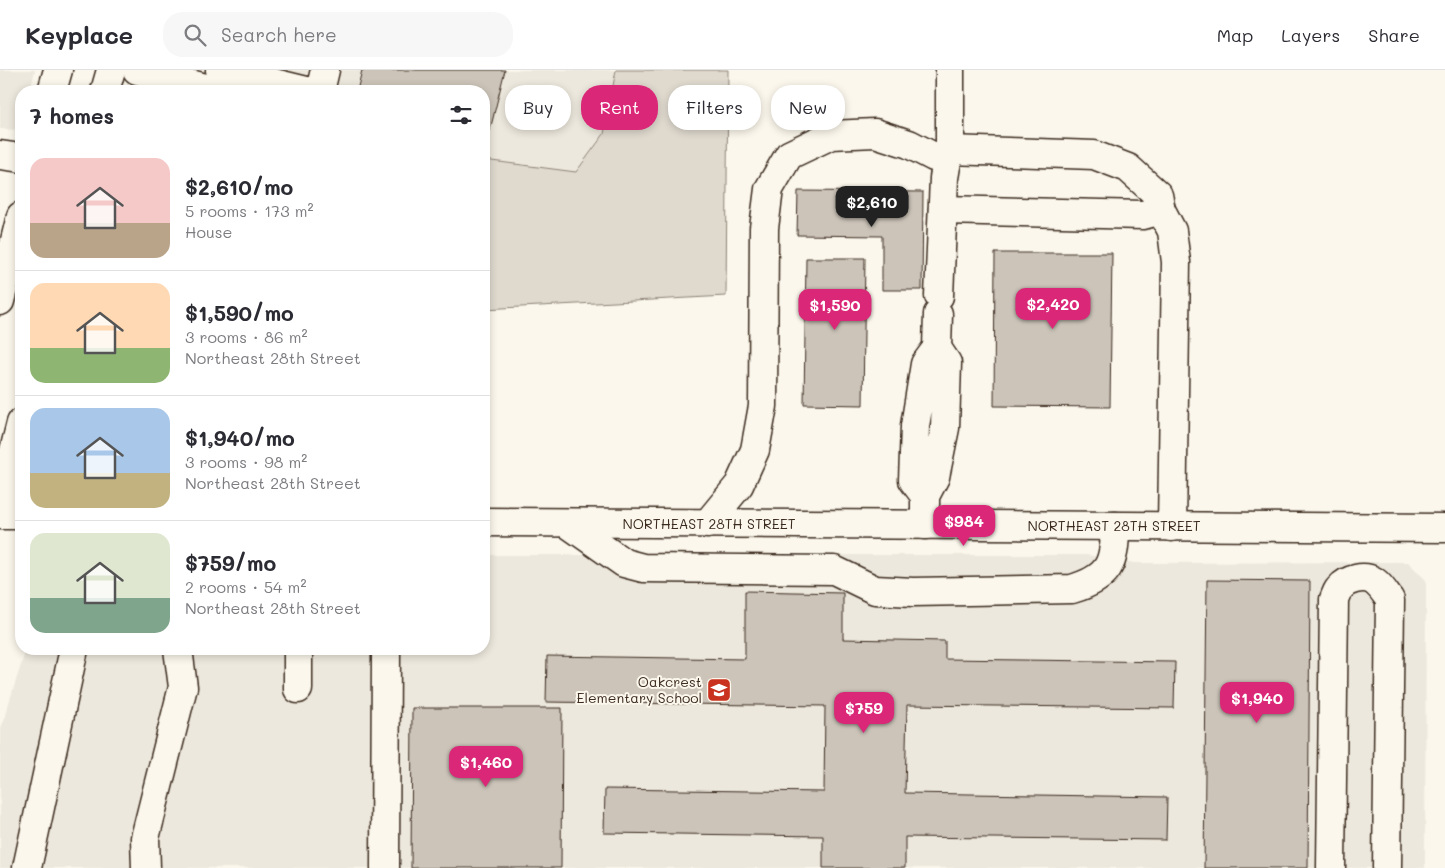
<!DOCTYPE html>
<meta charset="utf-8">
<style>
body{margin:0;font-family:Mali,sans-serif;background:#f7f7f7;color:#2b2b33;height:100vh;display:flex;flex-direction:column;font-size:19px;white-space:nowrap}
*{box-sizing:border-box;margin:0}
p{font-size:16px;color:#7c7c81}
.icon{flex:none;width:28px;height:28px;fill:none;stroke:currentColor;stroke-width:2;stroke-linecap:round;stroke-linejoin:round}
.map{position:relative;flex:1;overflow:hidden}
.sheet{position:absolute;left:15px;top:15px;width:475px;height:570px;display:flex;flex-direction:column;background:#fff;border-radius:20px;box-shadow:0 2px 8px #0003}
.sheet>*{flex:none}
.hud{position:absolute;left:505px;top:15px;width:475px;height:45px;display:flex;gap:10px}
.price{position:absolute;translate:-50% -42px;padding:0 11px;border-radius:10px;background:#db2777;color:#fff;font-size:16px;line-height:32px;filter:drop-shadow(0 1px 2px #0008)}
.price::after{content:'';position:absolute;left:50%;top:30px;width:15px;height:11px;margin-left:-8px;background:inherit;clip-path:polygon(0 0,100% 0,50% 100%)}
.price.active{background:#222;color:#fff}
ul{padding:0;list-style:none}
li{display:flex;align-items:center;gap:15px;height:125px;padding:0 15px}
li+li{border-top:1px solid #e1e1e2}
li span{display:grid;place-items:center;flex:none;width:140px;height:100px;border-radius:15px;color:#555}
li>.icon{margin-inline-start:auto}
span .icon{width:60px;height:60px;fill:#fffc;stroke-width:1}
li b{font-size:21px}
h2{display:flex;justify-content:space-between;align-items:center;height:60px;padding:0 15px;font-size:21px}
.pill{padding:0 18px;border-radius:20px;background:#fff;box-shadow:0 2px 8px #0003;font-size:18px;line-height:45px}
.pill.active{background:#db2777;color:#fff}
header{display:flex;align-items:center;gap:30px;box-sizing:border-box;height:70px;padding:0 25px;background:#fff;border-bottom:1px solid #e1e1e2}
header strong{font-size:24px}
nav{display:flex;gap:28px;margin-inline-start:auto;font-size:18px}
.search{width:350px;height:45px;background:#f7f7f7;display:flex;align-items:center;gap:12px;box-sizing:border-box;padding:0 18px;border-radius:20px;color:#7c7c81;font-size:19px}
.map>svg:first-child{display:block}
.built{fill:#ede8dd}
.green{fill:#dfd9ce;stroke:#8d8276}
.building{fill:#ccc4b9;stroke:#3b2a1e}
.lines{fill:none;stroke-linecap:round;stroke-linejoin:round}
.minor-casing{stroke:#3b2a1e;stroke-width:31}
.major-casing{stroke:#3b2a1e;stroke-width:31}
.minor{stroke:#fbf7ec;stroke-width:28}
.major{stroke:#fbf7ec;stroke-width:28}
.labels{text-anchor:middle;stroke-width:4;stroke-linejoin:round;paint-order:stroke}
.street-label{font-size:14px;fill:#3b2a1e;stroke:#fbf7ec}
.poi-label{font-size:14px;fill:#3b2a1e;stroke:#fbf7ec;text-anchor:end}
</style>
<header>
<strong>Keyplace</strong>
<div class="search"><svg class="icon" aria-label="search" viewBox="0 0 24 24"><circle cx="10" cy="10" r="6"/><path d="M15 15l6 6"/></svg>Search here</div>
<nav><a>Map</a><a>Layers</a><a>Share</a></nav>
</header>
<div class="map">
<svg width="1445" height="798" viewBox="0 0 1445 798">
<rect width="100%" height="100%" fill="#fbf7ec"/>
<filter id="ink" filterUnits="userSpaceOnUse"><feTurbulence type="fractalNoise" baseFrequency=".02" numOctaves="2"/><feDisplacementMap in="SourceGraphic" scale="10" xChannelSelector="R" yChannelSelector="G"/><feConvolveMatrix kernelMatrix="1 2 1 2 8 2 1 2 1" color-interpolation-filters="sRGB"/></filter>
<g filter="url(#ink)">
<g class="built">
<polygon points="0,0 35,0 30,21 21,21 20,60 0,59"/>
<polygon points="136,0 616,0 604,64 576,102 484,90 484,21 130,21"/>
<polygon points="484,485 1087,485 1135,493 1408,492 1426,510 1425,798 0,798 0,661 26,579 484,579"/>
</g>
<polygon class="green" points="616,0 728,0 726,226 484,239 484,90 576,102 604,64"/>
<g class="building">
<polygon points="362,0 505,0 485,80 484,79 484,21 357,21"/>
<polygon points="798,121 923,122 922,220 882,220 882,166 797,165"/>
<polygon points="995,183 1112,183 1110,337 994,336"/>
<polygon points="806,188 865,188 863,335 804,334"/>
<polygon points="1207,510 1310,511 1308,798 1204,798"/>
<polygon points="745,521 843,523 843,569 945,571 945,589 1175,592 1174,638 907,635 905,723 1167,727 1166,770 905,767 905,798 823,798 823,766 604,763 605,719 824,722 825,636 546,632 547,586 745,589"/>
<polygon points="412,638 562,638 561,798 411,798"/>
</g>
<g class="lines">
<defs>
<g id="minor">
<polyline points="137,0 217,21"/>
<polyline points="220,0 307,21"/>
<polyline points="320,21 325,0"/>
<polyline points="0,85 21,88"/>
<polyline points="943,140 1143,145 1161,140 1158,125 1128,98 1094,85 949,80"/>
<polyline points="1161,140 1172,161 1176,192 1172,457"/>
<polyline points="939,226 944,108 950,73 950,0"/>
<polyline points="937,278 938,244"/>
<polyline points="925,426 913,410 915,356 925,294 937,278 947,293 945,358 935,407 925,426 925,455"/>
<polyline points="0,445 21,445"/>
<polyline points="484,452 1445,458"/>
<path d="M567 453 624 493 643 498 834 500 875 520 913 522 1072 519C1109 508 1115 494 1115 456"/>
<polyline points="707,454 739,415 755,380 763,336 764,158 769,119 789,85 831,65 875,63 909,74 934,87 947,92"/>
<polyline points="298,619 298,579"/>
<polyline points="27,798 74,579"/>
<polyline points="146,798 145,768 183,617 178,579"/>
<polyline points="385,798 386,579"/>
<path d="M1331 798 1334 529C1336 525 1337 520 1340 518 1347 509 1364 505 1374 511 1381 516 1385 523 1390 530L1387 798"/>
</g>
<g id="major">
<polyline points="52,21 58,0"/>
<polyline points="105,21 111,0"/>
<polyline points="0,231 21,146"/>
<polyline points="0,437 21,353"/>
</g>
</defs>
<use href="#minor" class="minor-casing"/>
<use href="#major" class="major-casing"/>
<use href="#minor" class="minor"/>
<use href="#major" class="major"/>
</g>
</g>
<defs>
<symbol id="school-square" viewBox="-11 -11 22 22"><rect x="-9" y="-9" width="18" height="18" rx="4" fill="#c8321e" stroke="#fbf7ec"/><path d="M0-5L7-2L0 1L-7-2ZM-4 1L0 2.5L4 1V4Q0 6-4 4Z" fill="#fff"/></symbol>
</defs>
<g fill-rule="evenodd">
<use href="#school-square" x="705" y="606" width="28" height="28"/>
</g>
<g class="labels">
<g class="street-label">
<text x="709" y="459">NORTHEAST 28TH STREET</text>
<text x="1114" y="461">NORTHEAST 28TH STREET</text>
</g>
<g class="poi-label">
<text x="702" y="617">Oakcrest<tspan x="702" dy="16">Elementary School</tspan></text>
</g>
</g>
</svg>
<b class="price active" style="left:872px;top:158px">$2,610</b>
<b class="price" style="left:1053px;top:260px">$2,420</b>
<b class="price" style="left:835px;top:261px">$1,590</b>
<b class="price" style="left:964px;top:477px">$984</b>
<b class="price" style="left:1257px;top:654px">$1,940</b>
<b class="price" style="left:864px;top:664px">$759</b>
<b class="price" style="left:486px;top:718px">$1,460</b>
<div class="hud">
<a class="pill">Buy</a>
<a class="pill active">Rent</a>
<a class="pill">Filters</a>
<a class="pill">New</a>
</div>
<section class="sheet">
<h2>7 homes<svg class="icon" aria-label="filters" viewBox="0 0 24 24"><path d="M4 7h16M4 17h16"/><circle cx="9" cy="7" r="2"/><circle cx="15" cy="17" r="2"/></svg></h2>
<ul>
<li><span style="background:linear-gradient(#f6c9c9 65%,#b9a48a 0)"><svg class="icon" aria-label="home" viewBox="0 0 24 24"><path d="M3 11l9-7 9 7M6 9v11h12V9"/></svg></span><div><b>$2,610/mo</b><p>5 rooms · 173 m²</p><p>House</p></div></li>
<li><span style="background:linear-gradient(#ffd9b3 65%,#8fb573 0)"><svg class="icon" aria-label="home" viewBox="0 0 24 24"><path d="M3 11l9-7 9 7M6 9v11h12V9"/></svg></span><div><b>$1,590/mo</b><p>3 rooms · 86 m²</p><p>Northeast 28th Street</p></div></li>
<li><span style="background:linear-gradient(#a9c7e8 65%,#c2b280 0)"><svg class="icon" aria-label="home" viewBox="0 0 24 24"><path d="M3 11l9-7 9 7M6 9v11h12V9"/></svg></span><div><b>$1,940/mo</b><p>3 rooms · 98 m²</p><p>Northeast 28th Street</p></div></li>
<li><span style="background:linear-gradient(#dfe7d0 65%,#7fa58c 0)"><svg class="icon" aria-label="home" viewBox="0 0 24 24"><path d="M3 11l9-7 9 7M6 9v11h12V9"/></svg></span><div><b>$759/mo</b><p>2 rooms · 54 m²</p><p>Northeast 28th Street</p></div></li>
</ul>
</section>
</div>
